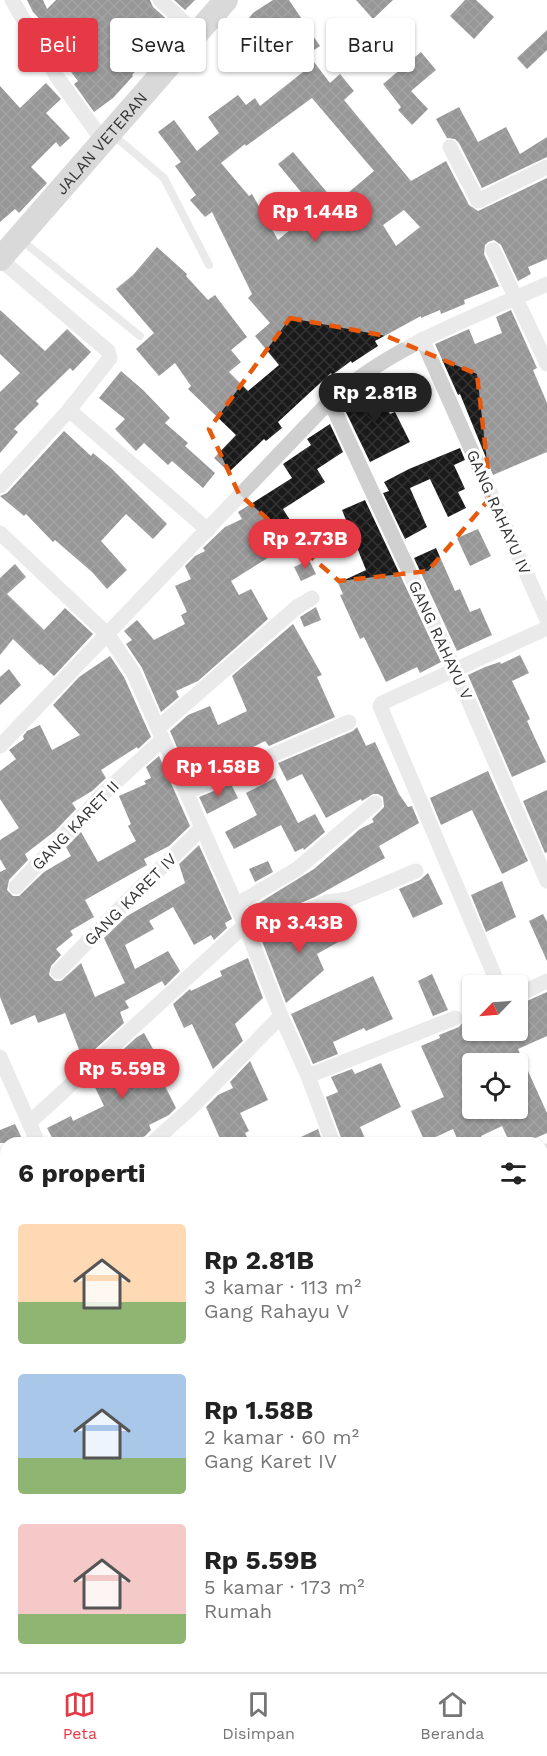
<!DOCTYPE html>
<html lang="id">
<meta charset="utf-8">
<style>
body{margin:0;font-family:"Work Sans",sans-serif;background:#f2f2f2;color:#222;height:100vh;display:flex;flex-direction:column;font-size:22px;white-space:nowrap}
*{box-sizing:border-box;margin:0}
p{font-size:20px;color:#767676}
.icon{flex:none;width:33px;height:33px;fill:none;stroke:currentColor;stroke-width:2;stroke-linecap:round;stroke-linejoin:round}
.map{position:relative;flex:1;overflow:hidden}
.panel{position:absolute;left:0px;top:1137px;width:548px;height:536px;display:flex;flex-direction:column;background:#fff;border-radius:18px 18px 0 0;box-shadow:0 2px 4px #0004}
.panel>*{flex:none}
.banner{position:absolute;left:18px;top:18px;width:512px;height:54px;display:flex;gap:12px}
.needle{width:39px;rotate:245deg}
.controls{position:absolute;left:462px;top:975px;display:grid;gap:12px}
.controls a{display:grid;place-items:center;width:66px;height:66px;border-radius:6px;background:#fff;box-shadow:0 2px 4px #0004;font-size:30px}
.price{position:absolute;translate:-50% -51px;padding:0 14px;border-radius:21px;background:#e63946;color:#fff;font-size:20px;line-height:39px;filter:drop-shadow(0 2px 3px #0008)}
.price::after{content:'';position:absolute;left:50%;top:36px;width:18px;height:14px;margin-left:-9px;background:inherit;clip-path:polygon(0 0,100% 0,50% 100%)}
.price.current{background:#222;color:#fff}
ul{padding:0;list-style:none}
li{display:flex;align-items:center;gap:18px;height:150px;padding:0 18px}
li span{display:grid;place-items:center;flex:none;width:168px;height:120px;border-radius:6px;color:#555}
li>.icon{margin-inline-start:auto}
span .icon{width:72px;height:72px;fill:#fffc;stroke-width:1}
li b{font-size:26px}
h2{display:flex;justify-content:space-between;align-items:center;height:72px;padding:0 18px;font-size:26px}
.pill{padding:0 21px;border-radius:6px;background:#fff;box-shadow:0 2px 4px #0004;font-size:21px;line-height:54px}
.pill.current{background:#e63946;color:#fff}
.tabs{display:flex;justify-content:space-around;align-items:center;height:84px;border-top:2px solid #e0e0e0;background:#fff;font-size:16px;color:#767676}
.tabs a{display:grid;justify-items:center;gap:3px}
.tabs .current{color:#e63946}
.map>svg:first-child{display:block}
.building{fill:url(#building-cross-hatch);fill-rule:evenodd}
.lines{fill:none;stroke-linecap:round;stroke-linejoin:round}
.service{stroke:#d0d0d0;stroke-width:8}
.minor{stroke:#d0d0d0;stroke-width:15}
.primary{stroke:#ababab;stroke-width:24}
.marked{fill:none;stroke:#e8590c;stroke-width:4.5;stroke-dasharray:12 8;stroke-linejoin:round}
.labels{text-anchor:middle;stroke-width:6;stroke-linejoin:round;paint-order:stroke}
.street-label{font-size:16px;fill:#333;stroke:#fff}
</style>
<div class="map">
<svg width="547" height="1672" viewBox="0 0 547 1672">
<defs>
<pattern id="building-cross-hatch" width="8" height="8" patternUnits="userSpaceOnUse" patternTransform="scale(1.5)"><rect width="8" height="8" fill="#1a1a1a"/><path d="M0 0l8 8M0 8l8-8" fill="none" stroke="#333"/></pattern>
</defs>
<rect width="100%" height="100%" fill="#fff"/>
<g class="building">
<polygon points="27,0 43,0 47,9 56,0 150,0 153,7 180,31 173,39 161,26 142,47 150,55 132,75 133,76 113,98 94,112 74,84 78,81 68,68 70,66 53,47 60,40 33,12"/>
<polygon points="174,0 195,0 185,10"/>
<path d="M273 0H289L320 46 308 54 330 83 340 74 354 91 344 100 411 181 446 161 469 205 478 211 547 178V259L528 267 531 274 518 281 501 245 494 240 488 242 485 245 484 254 499 286 464 300 465 304 441 314 440 310 421 318V316L375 341 378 346 352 363 351 361 332 375 331 373 278 422 282 428 266 441 264 439 229 472 214 458 236 435 188 389 191 386 175 363 159 376 136 349 154 333 116 289 133 275 157 247 187 274 186 276 208 300 215 295 247 337 231 350 241 362 229 372 248 391 279 365 255 336 270 323 248 298 252 294 212 212 205 217 190 200 196 195 175 166 181 162 158 132 174 120 197 151 219 133 208 117 238 95 246 105 255 98 260 106 303 72 272 26 243 62 225 48 253 13ZM312 98 374 171 336 203 293 152 278 164 315 209 278 240 252 194 249 196 221 163 245 144 246 146ZM404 210 420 227 396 246 383 225Z"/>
<polygon points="356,0 393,0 373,19"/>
<polygon points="465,0 476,0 494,17 474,39 450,16"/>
<polygon points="547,30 547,50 527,69 517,58"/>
<polygon points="421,52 436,70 411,91 428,109 412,125 398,110 401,107 383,84"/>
<polygon points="46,83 61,99 46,113 70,138 60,147 56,142 31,167 47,183 19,213 15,209 0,222 0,86 20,108"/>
<polygon points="459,107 478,142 506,127 520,154 547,137 547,157 482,188 459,143 455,139 447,138 436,119"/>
<polygon points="0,310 45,351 67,329 91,352 73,371 70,368 36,401 39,404 14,429 18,432 0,453 0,392 20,373 0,354"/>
<polygon points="511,310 537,368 533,370 547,403 547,452 493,475 460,394 458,395 435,344 469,329 475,344 502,333 496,317"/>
<polygon points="121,371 143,390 170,418 165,423 188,443 185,446 215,473 203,488 172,461 168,465 144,443 136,451 115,429 125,419 99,398"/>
<polygon points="375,386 390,414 395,412 410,442 370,462 342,404"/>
<polygon points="330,424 343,452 317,469 325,482 283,509 301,537 231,581 239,595 251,589 268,619 198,681 176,691 179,697 161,712 142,668 126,644 132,640 124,631 137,620 154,640 185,624 181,615 187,612 175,586 191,579 185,566 195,556 205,551 203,548 225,527 242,519 238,512 292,478 283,464 311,445 307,439"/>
<polygon points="64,431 91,456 93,453 111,468 167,524 153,539 126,514 101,541 127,570 107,589 92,572 55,540 53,542 26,514 24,516 0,496 7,493"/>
<polygon points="460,448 465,460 454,465 465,489 458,492 466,508 448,517 430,479 410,488 427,527 405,539 383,493 389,491 384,482 409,469"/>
<polygon points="365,500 441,662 420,673 417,667 386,682 364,637 360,639 340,595 343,594 338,583 366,570 342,510"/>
<polygon points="478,529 491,556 470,566 457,538"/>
<polygon points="436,548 455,591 460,589 470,612 480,608 492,635 457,651 414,558"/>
<polygon points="309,560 316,574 301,581 294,567"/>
<polygon points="15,564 26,577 7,594 41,627 44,630 65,608 93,634 54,676 41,664 40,665 13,639 0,655 0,578"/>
<polygon points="316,607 321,620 304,627 300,617"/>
<polygon points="293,624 322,675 317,677 335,717 269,746 265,741 245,751 245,749 219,761 222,766 191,780 170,731 188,715 210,706 218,725 247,711 232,676"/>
<polygon points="520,655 529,673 512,681 530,719 527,721 546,762 512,777 468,675 485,667 500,662 501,664"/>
<polygon points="110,656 124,677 151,737 138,749 137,747 101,770 106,778 92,791 72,803 76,809 55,831 25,854 28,860 9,880 7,890 13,896 19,896 44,872 71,856 66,847 81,832 98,862 136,841 128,826 131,824 119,796 146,784 144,781 151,778 146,767 159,756 190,826 169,846 144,859 147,865 85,900 94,917 70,931 73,935 56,949 61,955 51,966 49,975 55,981 61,981 81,963 95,997 125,983 104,938 127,916 185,883 179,864 199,845 232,919 225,923 227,928 214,940 211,935 194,945 173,907 149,921 154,929 125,945 135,969 168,951 180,971 165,986 162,981 125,1001 129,1008 120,1012 124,1023 83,1060 65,1013 38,1023 35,1015 11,1025 0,997 0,872 6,869 0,859 0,840 19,828 0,799 0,771 16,759 9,750 24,739 23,736 27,731 40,725 52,750 80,735 53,705 79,677"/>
<polygon points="9,669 21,685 0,705 0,677"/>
<polygon points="357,727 366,746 375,742 399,794 408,807 412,806 419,823 379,846 385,858 315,897 256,922 249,909 314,869 360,829 374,822 372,819 384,807 383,797 378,794 373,794 362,801 361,799 326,818 302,774 287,781 278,763 353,731"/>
<polygon points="488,771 528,861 502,874 472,810 441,825 430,798"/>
<polygon points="275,778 298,823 315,814 325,832 304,850 303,848 295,852 281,825 234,849 225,832 257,815 246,793"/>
<polygon points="231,784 238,798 207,814 199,797"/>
<polygon points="547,790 547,852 545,853 523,801"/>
<polygon points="268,861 273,872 255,882 249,869"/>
<polygon points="428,873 443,904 413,918 399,889 420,880"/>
<polygon points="502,881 516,917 486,932 471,895"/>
<polygon points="324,914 340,941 317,954 324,970 286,1003 262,941"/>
<polygon points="543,914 547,922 547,961 529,921"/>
<polygon points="248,958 263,998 235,1024 243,1041 213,1069 192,1024 184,1028 173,1004 190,989 191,991 222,976 220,971"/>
<polygon points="432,974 448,1010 433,1016 418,981"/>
<polygon points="373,976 393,1019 366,1031 364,1028 333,1042 338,1054 313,1064 291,1014"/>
<path d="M547 992V1036L518 1049 547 1113V1133L524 1143H510L502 1126 481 1136 484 1143H459L453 1129 425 1142 411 1111 444 1097 421 1046 440 1038 439 1035 459 1027 465 1019 472 1015V1030H518V1005ZM472 1064H518V1108H472Z"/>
<polygon points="144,1033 161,1063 155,1066 176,1108 169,1115 149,1125 151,1130 145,1136 130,1143 55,1143 47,1128 71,1116 73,1121 104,1106 91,1079 137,1037"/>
<polygon points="250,1061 268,1100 240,1113 249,1131 245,1133 247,1137 234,1143 222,1143 206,1107 218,1095 233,1088 230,1082"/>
<polygon points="381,1063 401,1107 360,1127 367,1143 343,1143 326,1097 338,1092 331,1077 352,1069 355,1074"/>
<polygon points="15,1124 24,1143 0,1143 0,1130"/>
<polygon points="318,1129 323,1143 288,1143"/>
</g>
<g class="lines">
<g class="service">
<polyline points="112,134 164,178 209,265"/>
<polyline points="20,239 140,336"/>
</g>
<g class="minor">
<polyline points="12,0 57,77 103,141"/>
<polyline points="160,0 197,34"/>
<polyline points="450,147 478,201 547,167"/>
<polyline points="493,250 547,364"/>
<polyline points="422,339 547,620"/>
<polyline points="330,401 455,670 547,881"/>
<polyline points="69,410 208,530"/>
<polyline points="0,486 69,410 110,358 108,351 0,259"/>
<polyline points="0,533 108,635 133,672 245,925 281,1016 308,1076 333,1143"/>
<polyline points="158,728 297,607 312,598"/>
<path d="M0 746 330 401C393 345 472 318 547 284"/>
<polyline points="187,792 349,722"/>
<polyline points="16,887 106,791 162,740"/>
<polyline points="236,905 297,869 375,803"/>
<polyline points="249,936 327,902 349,899 416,871"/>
<polyline points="58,972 131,897 202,828"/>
<polyline points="499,986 380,706 382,703 547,628"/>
<polyline points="518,995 547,981"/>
<polyline points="0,1057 38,1143"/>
<polyline points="308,1076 455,1018"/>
<polyline points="29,1123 245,925"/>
<polyline points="152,1143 191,1108 281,1016"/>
<polyline points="542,1154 547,1151"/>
<polyline points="0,1207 6,1201"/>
<polyline points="542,1302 547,1300"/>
<polyline points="0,1389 6,1386"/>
<polyline points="0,1574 6,1571"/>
<polyline points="171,1672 184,1666"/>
</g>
<path class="primary" id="s1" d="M0 259 226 0"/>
</g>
<path d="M0 0H547V1672H0ZM290 318 386 336 477 374 491 497 428 571 339 581 239 494 209 429Z" fill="#fff" fill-opacity=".55" fill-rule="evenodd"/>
<path class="marked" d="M290 318 386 336 477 374 491 497 428 571 339 581 239 494 209 429Z"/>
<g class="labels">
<g class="street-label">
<text dy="6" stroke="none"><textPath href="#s1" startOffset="154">JALAN VETERAN</textPath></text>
<text transform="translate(499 512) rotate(66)" y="6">GANG RAHAYU IV</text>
<text transform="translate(441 640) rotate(65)" y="6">GANG RAHAYU V</text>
<text transform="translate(75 825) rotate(-46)" y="6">GANG KARET II</text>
<text transform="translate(130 899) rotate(-45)" y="6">GANG KARET IV</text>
</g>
</g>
</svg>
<div class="controls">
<a><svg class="needle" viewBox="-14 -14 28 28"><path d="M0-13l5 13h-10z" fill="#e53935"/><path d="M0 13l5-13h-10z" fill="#767676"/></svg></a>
<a><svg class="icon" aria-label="locate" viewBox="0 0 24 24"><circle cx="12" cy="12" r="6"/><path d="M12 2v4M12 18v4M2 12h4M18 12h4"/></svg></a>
</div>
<b class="price" style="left:315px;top:243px">Rp 1.44B</b>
<b class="price current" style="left:375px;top:424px">Rp 2.81B</b>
<b class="price" style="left:305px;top:570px">Rp 2.73B</b>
<b class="price" style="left:218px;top:798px">Rp 1.58B</b>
<b class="price" style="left:299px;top:954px">Rp 3.43B</b>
<b class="price" style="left:122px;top:1100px">Rp 5.59B</b>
<div class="banner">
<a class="pill current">Beli</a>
<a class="pill">Sewa</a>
<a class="pill">Filter</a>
<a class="pill">Baru</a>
</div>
<section class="panel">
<h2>6 properti<svg class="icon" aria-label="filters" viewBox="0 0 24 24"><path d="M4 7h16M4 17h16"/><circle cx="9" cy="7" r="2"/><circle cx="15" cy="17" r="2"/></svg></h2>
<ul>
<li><span style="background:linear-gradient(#ffd9b3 65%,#8fb573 0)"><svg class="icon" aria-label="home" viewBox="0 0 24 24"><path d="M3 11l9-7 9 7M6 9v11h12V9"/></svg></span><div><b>Rp 2.81B</b><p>3 kamar · 113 m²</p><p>Gang Rahayu V</p></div></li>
<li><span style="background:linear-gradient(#a9c7e8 70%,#8fb573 0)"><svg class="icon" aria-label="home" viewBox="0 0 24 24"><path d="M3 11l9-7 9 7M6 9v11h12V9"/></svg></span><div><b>Rp 1.58B</b><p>2 kamar · 60 m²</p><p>Gang Karet IV</p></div></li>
<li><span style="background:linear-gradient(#f6c9c9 75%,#8fb573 0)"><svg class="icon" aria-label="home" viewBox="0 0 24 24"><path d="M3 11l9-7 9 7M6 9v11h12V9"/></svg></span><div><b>Rp 5.59B</b><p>5 kamar · 173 m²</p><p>Rumah</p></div></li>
</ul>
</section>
</div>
<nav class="tabs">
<a class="current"><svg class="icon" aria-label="map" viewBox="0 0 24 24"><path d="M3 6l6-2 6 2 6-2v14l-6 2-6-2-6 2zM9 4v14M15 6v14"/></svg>Peta</a>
<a><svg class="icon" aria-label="saved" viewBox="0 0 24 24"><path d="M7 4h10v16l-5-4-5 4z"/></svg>Disimpan</a>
<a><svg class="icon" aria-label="home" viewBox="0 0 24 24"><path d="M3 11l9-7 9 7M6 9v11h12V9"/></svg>Beranda</a>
</nav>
